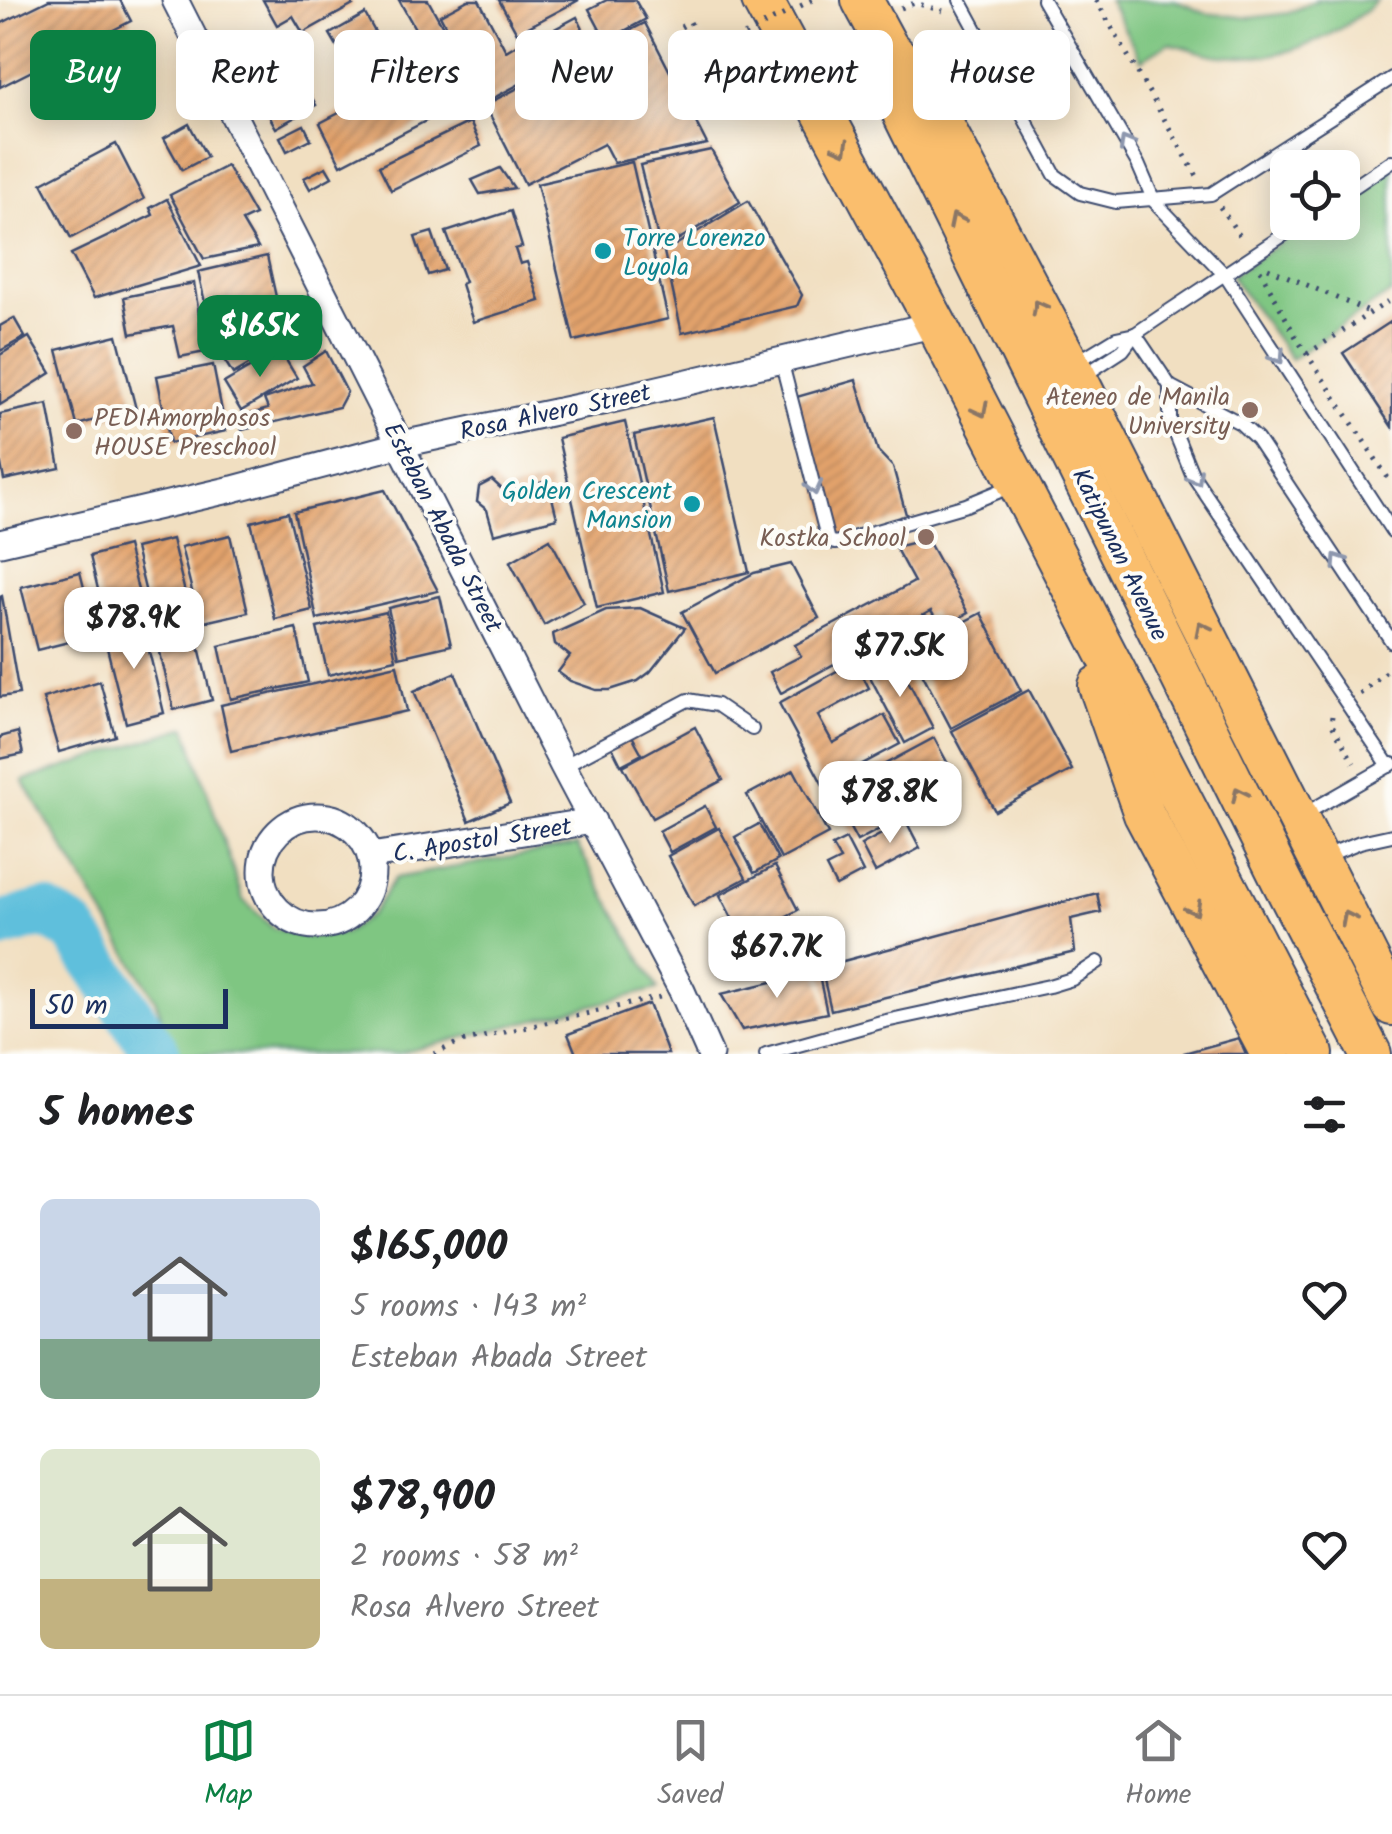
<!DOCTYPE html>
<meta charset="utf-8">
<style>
body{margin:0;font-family:Kalam,sans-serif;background:#f2f2f2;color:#202124;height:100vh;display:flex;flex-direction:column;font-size:38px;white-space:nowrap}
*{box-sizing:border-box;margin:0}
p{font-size:32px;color:#757577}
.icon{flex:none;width:55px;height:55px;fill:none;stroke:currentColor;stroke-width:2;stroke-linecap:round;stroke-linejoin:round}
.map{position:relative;height:1054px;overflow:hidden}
.sheet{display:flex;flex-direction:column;background:#fff;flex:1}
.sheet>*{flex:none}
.guide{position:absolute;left:30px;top:30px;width:1332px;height:90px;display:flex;gap:20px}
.fabs{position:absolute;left:1270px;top:150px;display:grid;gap:20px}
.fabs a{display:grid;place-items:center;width:90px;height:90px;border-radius:15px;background:#fff;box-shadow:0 5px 25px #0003;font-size:50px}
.scale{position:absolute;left:30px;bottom:25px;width:198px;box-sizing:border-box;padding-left:10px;border:5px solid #1b2f5e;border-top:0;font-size:28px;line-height:35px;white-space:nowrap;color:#1b2f5e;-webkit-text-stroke:8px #fdfcf7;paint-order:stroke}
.price{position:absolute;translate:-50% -85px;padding:0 22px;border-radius:20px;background:#fff;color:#222;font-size:32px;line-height:65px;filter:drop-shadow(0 2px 5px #0008)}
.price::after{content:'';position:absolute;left:50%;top:60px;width:30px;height:22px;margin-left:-15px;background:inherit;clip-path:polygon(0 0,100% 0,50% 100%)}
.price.active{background:#0b8043;color:#fff}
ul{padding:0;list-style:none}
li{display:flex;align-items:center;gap:30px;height:250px;padding:0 40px}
li span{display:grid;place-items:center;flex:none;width:280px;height:200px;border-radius:15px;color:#555}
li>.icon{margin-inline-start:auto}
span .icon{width:120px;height:120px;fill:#fffc;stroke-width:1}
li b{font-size:42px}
h2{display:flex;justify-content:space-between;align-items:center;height:120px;padding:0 40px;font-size:42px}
.chip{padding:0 35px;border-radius:15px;background:#fff;box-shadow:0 5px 25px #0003;font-size:35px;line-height:90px}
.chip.active{background:#0b8043;color:#fff}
.tabs{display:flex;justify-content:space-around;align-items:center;height:140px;border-top:2px solid #e0e0e0;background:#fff;font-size:28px;color:#757577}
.tabs a{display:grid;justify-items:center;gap:5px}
.tabs .active{color:#0b8043}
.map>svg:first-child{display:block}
.green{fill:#7fc682;stroke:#4d7a70;stroke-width:2.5}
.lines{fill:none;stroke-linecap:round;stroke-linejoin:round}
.river{stroke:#5ebfdc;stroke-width:48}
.building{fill:url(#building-hatch)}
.service-casing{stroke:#3b496d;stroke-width:16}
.minor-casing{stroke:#3b496d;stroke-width:29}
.primary-casing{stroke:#3b496d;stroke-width:44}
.path{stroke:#3b496d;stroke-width:5;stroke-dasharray:2.5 8;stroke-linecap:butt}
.service{stroke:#fff;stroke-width:12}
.minor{stroke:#fff;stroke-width:25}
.primary{stroke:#fabe6d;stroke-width:40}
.path-bridge{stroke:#3b496d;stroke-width:5;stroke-dasharray:2.5 8;stroke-linecap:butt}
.oneway{stroke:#8d97ae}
.oneway2{stroke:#8a7666}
.culture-dot{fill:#0f9aa8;stroke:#fdfcf7;stroke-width:4}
.education-dot{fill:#8d6e63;stroke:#fdfcf7;stroke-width:4}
.labels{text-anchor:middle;stroke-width:8;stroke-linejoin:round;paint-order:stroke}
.culture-label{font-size:25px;fill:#0d838f;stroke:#fdfcf7;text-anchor:start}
.education-label{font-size:25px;fill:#785e54;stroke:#fdfcf7;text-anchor:end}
.street-label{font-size:25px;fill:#1b2f5e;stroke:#fdfcf7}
</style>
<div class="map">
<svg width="1392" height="1054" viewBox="0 0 1392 1054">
<defs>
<pattern id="building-hatch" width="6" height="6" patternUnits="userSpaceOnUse" patternTransform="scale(2.5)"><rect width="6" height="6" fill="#e3a36c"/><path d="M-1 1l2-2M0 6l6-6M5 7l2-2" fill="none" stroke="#b7855c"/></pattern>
</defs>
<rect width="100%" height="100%" fill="#fdfcf7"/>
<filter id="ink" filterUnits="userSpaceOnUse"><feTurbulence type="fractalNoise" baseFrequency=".01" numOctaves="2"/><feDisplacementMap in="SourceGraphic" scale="20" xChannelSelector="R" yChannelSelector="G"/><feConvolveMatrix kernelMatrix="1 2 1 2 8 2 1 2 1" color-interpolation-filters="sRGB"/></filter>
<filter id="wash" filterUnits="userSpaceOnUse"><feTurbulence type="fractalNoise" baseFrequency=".0048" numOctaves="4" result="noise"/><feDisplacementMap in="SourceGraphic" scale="40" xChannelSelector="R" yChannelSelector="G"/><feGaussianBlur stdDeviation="2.25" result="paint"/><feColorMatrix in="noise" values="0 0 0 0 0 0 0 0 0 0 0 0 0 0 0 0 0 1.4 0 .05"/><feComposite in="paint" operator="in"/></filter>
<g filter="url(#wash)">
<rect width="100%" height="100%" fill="#f1dfc1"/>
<g class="green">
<path d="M1109 0H1174L1205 13 1250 18 1288 13 1317 0H1378C1333 40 1284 62 1222 56 1205 55 1186 47 1169 43L1141 60Z"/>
<polygon points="1392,167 1392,292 1291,359 1231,276 1310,223 1342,222 1343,201"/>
<polygon points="186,727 243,900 273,928 307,937 345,933 371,915 395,878 577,845 658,989 397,1054 174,1054 155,999 23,781"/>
</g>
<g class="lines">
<polyline class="river" points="0,925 44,913 74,930 157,1054"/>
</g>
<g id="blocks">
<g class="building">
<polygon points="49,0 120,0 131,21 0,87 0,24"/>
<polygon points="263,0 350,0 353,5 303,33 293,16 277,25"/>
<polygon points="399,0 428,0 452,43 402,71 390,50 418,34"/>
<polygon points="468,0 479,0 506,51 521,42 538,74 486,102 440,15"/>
<polygon points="499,0 579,0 517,33"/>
<polygon points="607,0 635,0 646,19 606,41 589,9"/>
<polygon points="365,14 396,70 362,89 330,34"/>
<polygon points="577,17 591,45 539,72 525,45"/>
<polygon points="645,23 707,144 614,163 604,144 525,184 485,105"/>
<polygon points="280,40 316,105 276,128 239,63"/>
<polygon points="447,53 470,98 341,165 320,123 360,102 358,99"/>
<polygon points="470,122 481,146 391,190 379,166"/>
<polygon points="189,124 207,157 182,170 164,138"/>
<polygon points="304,125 311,139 287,151 280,137"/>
<polygon points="116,144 144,199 71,238 42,183"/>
<polygon points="711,150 740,202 661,250 640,165"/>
<polygon points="632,162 668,319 574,341 537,184"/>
<polygon points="227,166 255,215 242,221 258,248 204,259 170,195"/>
<polygon points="326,167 332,177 310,189 304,178"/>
<polygon points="500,168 514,188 480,194 472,180"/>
<polygon points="167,199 201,266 94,298 71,254 153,215 150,208"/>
<polygon points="748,201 802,295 797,306 682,333 664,252"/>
<polygon points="511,211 522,247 515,249 520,264 527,262 540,301 473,322 461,284 465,282 446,232"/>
<polygon points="432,232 445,270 428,275 415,237"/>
<polygon points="267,256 281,320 287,317 298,336 233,374 223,358 218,359 198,272"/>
<polygon points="194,283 205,352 180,357 173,326 131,334 124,297"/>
<polygon points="14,318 25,337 0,351 0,326"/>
<polygon points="1392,321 1392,427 1343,353"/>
<polygon points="117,335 136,409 77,425 57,350"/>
<polygon points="29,337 51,373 0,405 0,355"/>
<polygon points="280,350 297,378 241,411 224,383"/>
<polygon points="326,351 347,392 339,407 242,430 237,418 268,409 264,399 312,383 303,366"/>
<polygon points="213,365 226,431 170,443 157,376"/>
<polygon points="856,380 878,451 893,467 907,518 833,538 793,398"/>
<polygon points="48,404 60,468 4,480 0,459 0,414"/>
<polygon points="714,417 749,572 669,591 634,435"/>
<polygon points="625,422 664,592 597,608 558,438"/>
<polygon points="492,480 505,492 548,481 557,518 494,534 487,510 477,502 479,487"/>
<polygon points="385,490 438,591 317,619 294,512"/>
<polygon points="288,512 312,610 275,619 251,522"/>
<polygon points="230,535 248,612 200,623 181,547"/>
<polygon points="172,539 188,605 151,614 135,548"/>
<polygon points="550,539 584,603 544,625 510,562"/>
<polygon points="927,539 968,613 941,628 931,611 781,693 770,672 801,656 795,645 914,582 895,547"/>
<polygon points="127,546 145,618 107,627 90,556"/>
<polygon points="791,564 819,618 715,673 682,612 754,573"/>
<polygon points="80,572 96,635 37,650 21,587"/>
<polygon points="2,596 19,694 0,697 0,597"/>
<polygon points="440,596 451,645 399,657 388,608"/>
<polygon points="640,608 685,628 650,672 638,681 610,690 596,690 570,681 558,672 570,656 555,644 553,634 606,610"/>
<polygon points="190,610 212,700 174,710 152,620"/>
<polygon points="386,612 396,659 328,675 317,628"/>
<polygon points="981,613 1021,691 951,728 910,650"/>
<polygon points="142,622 164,713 126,723 103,632"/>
<polygon points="296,628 308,682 231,699 219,646"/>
<polygon points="896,658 933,728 905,743 868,673"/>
<polygon points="855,661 869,688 818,716 833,743 884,715 900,744 823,785 779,703"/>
<polygon points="397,665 407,711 231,751 221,705"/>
<polygon points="455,673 510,803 469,821 414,691"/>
<polygon points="100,681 115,736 59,752 43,698"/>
<polygon points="1029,690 1072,770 995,811 952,731"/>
<polygon points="695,727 723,780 652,818 623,766"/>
<polygon points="18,732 23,754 0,759 0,737"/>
<polygon points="631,734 642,754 621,765 611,745"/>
<polygon points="934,738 960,786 857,841 831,793"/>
<polygon points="794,770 828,834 781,859 747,795"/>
<polygon points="705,806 716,827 670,852 659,831"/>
<polygon points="906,821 920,848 875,872 861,845"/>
<polygon points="759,824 778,860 754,873 735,837"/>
<polygon points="719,828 746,878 694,906 668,856"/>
<polygon points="846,839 863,872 836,886 826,867 840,860 832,846"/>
<polygon points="775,866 798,910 743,939 720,895"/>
<polygon points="1097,893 1101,912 1071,919 1075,952 831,1010 821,967"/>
<polygon points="818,971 827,1013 742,1030 721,994"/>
<polygon points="649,1004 668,1054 576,1054 568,1034"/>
<polygon points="1239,1038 1246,1054 1184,1054 1184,1053"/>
</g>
</g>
</g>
<g filter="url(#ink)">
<use href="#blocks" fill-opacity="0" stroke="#3b496d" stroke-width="2.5"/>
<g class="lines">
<defs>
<g id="service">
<polyline points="960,0 1055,175 1080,193 1116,202 1211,194 1392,78"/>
<polyline points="1043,0 1138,164 1154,201 1225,275 1392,531"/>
<polyline points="1342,195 1392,161"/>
<polyline points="1135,334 1170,386 1240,423 1257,439 1392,642"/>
<polyline points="781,360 828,541 835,543 966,505 1012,486"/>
<polyline points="1075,363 1116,338 1135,334"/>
<polyline points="1080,378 1123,350 1135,334 1160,317 1303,222"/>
<polyline points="1170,386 1170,420 1192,474 1389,766"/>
<polyline points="563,766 688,700 717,705 752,729"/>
<polyline points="1303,815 1392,764"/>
<polyline points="1323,857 1360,842 1392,835"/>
<polyline points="766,1054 881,1022 1049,986 1072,979 1098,962"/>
</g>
<g id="minor">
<polyline points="175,0 563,766 682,991 710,1054"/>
<polyline points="0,543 233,489 402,444 607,401 936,324"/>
<circle cx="317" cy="871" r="55"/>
<polyline points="371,856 593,821"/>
</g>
<g id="primary">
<polyline points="762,0 936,324 1313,1054"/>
<polyline points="862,0 888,48 912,72 931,102 1077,379 1392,1005"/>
<polyline points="889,55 893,86 904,116 1282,881 1371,1054"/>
<polyline points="1099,686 1144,814 1271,1054"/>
</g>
</defs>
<use href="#service" class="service-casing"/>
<use href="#minor" class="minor-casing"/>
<use href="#primary" class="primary-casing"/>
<g class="path">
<polyline points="1096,0 1198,178"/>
<polyline points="901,8 915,3 943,11"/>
<polyline points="681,27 690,22 725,89 717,93"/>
<polyline points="1220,207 1242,239"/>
<polyline points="1268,268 1371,313"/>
<polyline points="1260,270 1297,339 1392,484"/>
<polyline points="1307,354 1392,299"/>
<polyline points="1360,694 1392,666"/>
<polyline points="1332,716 1331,723 1354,763"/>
<polyline points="434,1054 457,1043 660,997"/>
</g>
<use href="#service" class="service"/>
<use href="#minor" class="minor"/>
<use href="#primary" class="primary"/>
<polyline class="path-bridge" points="707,54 812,0"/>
</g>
<defs><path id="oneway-chevron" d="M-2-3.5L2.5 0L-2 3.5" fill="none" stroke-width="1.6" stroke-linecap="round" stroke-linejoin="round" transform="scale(2.5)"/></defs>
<g class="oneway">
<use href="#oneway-chevron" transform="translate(1126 143) rotate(-120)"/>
<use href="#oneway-chevron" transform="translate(1278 357) rotate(57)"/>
<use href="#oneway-chevron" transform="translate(1196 478) rotate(59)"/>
<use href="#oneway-chevron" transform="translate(814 488) rotate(76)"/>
<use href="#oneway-chevron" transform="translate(1338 560) rotate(-124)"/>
</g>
<g class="oneway2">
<use href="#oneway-chevron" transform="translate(842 148) rotate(62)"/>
<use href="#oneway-chevron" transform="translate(956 220) rotate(-116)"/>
<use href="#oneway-chevron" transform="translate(1039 307) rotate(-118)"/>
<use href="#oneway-chevron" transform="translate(981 410) rotate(63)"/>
<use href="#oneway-chevron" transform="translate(1202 628) rotate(-117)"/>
<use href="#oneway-chevron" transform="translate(1239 794) rotate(-116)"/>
<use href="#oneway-chevron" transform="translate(1194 909) rotate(62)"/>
<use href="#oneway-chevron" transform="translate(1348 918) rotate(-117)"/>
</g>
</g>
<g class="culture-dot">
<circle cx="603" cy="251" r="10"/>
<circle cx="692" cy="504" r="10"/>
</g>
<g class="education-dot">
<circle cx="1250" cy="410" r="10"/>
<circle cx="74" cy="431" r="10"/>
<circle cx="926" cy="537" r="10"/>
</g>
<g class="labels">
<g class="culture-label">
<text x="623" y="246">Torre Lorenzo<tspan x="623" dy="29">Loyola</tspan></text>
<text x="672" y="499" text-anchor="end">Golden Crescent<tspan x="672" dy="29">Mansion</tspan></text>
</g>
<g class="education-label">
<text x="1230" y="405">Ateneo de Manila<tspan x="1230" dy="29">University</tspan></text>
<text x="94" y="426" text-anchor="start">PEDIAmorphosos<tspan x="94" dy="29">HOUSE Preschool</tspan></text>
<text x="906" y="546">Kostka School</text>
</g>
<g class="street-label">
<text transform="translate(555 411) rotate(-12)" y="9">Rosa Alvero Street</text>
<text transform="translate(444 527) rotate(63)" y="9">Esteban Abada Street</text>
<text transform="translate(1121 554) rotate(64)" y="9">Katipunan Avenue</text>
<text transform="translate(482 839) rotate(-9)" y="9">C. Apostol Street</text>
</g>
</g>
</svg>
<div class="fabs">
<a><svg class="icon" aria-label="locate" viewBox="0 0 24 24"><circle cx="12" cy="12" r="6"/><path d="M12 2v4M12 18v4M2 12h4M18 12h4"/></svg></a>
</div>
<div class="scale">50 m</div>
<b class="price active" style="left:260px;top:380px">$165K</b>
<b class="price" style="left:134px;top:672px">$78.9K</b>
<b class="price" style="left:900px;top:700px">$77.5K</b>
<b class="price" style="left:890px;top:846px">$78.8K</b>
<b class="price" style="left:777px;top:1001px">$67.7K</b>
<div class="guide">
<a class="chip active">Buy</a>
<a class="chip">Rent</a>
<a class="chip">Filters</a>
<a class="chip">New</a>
<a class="chip">Apartment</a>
<a class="chip">House</a>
</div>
</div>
<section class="sheet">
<h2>5 homes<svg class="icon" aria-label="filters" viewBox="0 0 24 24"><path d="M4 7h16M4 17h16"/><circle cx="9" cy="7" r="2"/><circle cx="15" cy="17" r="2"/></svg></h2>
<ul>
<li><span style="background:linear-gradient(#c9d6e8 70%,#7fa58c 0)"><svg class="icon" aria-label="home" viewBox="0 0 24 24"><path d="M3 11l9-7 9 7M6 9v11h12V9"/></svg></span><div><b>$165,000</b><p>5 rooms · 143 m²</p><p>Esteban Abada Street</p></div><svg class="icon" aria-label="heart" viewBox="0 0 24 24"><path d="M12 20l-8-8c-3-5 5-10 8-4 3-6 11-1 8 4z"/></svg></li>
<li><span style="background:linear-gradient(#dfe7d0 65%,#c2b280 0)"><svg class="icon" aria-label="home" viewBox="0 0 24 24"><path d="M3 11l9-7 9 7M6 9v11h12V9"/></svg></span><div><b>$78,900</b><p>2 rooms · 58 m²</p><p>Rosa Alvero Street</p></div><svg class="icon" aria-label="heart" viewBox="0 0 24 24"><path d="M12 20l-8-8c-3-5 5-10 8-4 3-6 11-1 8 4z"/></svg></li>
</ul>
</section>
<nav class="tabs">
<a class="active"><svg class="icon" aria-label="map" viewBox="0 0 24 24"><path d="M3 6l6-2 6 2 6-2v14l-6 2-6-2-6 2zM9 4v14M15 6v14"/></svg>Map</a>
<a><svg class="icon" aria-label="saved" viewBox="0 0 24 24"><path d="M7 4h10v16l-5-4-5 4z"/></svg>Saved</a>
<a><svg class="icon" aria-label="home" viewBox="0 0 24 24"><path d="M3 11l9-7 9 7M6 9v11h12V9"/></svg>Home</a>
</nav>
